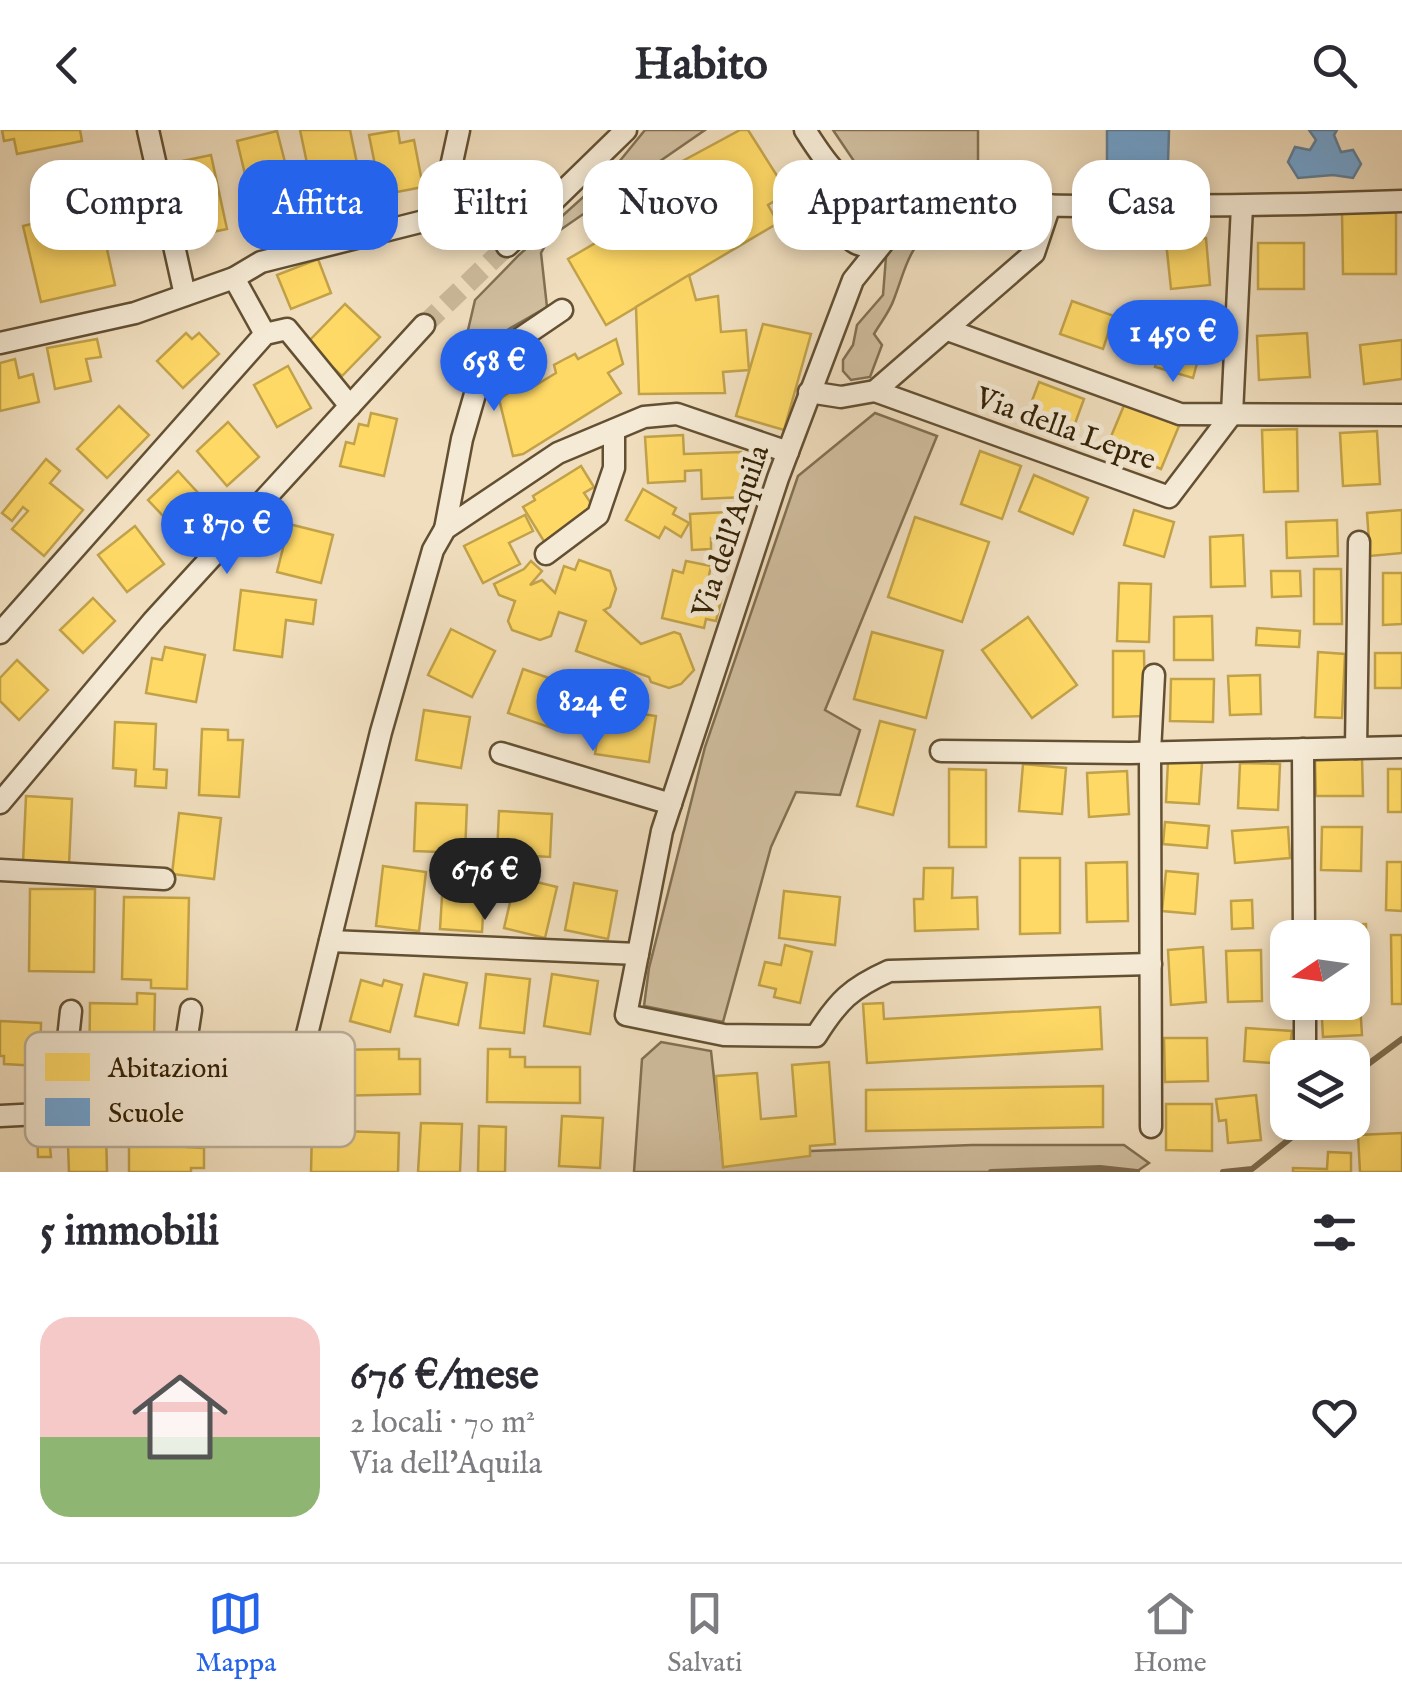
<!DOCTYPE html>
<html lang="it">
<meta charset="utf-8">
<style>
body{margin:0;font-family:"IM FELL English",serif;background:#f7f7f7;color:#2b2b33;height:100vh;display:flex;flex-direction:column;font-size:38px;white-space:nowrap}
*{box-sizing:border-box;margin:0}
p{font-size:32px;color:#7c7c81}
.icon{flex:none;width:55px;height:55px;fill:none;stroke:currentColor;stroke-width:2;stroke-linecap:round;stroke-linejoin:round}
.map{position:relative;height:1042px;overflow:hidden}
.side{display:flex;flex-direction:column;background:#fff;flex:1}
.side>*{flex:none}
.hud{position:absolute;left:30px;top:30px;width:1342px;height:90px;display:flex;gap:20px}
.needle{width:65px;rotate:257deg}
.tools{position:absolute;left:1270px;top:790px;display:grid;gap:20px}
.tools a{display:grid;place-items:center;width:100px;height:100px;border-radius:20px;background:#fff;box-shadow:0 5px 15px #0003;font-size:50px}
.price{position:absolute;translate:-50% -85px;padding:0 22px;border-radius:35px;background:#2563eb;color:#fff;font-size:32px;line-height:65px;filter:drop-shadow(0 2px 5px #0008)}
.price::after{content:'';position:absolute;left:50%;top:60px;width:30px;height:22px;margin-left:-15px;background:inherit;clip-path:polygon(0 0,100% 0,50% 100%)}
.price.current{background:#222;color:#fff}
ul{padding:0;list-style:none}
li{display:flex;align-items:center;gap:30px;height:250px;padding:0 40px}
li+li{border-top:2px solid #e1e1e2}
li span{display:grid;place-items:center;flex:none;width:280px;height:200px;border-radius:30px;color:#555}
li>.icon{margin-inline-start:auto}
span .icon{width:120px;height:120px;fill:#fffc;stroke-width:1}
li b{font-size:42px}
h2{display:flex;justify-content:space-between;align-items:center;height:120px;padding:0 40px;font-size:42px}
.chip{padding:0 35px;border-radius:30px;background:#fff;box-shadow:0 5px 15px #0003;font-size:35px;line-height:90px}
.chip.current{background:#2563eb;color:#fff}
header{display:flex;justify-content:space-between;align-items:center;height:130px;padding:0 40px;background:#fff;font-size:45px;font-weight:800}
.menu{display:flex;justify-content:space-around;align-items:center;height:140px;border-top:2px solid #e1e1e2;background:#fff;font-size:28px;color:#7c7c81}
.menu a{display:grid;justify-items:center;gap:5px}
.menu .current{color:#2563eb}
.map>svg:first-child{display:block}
.green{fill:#d0be9f;stroke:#827052;stroke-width:2.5}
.homes{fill:#ffd966;stroke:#c2a249;stroke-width:2.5}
.schools{fill:#6fa8dc;stroke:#5d809c;stroke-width:2.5}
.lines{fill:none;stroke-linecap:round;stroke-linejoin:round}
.stream{stroke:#7e6c4e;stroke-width:6}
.minor-tunnel{stroke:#cab899;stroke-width:20;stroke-dasharray:20 10;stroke-linecap:butt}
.minor-casing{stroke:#635033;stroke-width:25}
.minor{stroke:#f5ead5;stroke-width:20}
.labels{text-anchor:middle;stroke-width:10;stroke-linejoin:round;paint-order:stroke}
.street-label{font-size:30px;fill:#342105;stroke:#f5ead5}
.key{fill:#f5ead5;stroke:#bbae97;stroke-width:2.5}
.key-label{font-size:28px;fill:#342105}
</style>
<header><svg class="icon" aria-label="back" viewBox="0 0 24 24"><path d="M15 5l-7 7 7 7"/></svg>Habito<svg class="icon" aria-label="search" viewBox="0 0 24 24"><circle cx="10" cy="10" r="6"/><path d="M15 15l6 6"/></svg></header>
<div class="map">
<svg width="1402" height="1042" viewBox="0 0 1402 1042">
<rect width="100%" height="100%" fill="#f0debe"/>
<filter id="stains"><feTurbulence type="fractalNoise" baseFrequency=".002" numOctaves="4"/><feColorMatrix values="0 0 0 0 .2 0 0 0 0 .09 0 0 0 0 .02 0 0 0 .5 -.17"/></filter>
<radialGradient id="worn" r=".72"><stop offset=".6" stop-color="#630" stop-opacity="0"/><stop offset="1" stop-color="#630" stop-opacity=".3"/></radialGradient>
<g class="green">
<polygon points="645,0 705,0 550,107 541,123 547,177 462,226 475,170 519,125 610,43"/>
<polygon points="833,0 978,0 978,45 897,53 864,46"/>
<path d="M939 93 947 94C907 113 909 130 894 169 890 181 881 192 874 204L882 215 870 247 851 250 843 241V230L853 215 857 195 883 165 886 127 897 111Z"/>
<polygon points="875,283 937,306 825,580 860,600 840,665 796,662 771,717 723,892 644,876 649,838 705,617 798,346"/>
<polygon points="661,912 711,921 724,1037 784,1022 972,1015 1124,1015 1149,1033 1136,1042 634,1042 642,929"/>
</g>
<g class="homes">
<polygon points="2,0 80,0 82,11 17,24 14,9 4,11"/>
<polygon points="300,0 350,0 366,76 359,78 357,67 316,76"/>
<polygon points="398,0 400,13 414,10 423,57 381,65 369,5"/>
<polygon points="740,0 748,0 788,63 768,75 778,93 606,195 568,129 667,71 653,47"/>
<polygon points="277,1 297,79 256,90 237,11"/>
<polygon points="211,25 227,99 189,107 173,33"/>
<polygon points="461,40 471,42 462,88 453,86"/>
<polygon points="499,51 511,53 502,97 490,94"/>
<polygon points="98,79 115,155 41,172 23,96"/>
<polygon points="1342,82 1396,82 1396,144 1343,144"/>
<polygon points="1206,108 1210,155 1171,159 1166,112"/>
<rect x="1258" y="113" width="46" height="46"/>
<polygon points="318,129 331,163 291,179 277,145"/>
<polygon points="689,145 696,170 718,166 721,202 746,200 749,240 723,242 725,263 639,264 636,177"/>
<polygon points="1072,171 1114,186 1103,219 1060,204"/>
<polygon points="345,174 380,207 342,246 307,213"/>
<polygon points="1169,183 1208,193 1193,248 1155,237"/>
<polygon points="763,194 811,204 784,300 736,286"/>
<polygon points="186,203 192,209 199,203 219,224 183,258 157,231"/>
<polygon points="1307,203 1310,247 1259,250 1257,206"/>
<polygon points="97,209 101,227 86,229 91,251 55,259 47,218"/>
<polygon points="616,209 623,234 608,243 621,263 523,324 513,326 499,269 527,251 531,258 556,243 554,235 563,230 575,224 578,229"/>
<polygon points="1402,210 1402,249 1364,254 1360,215"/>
<polygon points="15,229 19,248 33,244 39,272 0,281 0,233"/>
<polygon points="288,236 311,278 277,297 254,255"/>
<polygon points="1039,252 1084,269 1069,310 1024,292"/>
<polygon points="1125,273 1179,296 1161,339 1107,316"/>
<polygon points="119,276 149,305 107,348 77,319"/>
<polygon points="371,283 397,289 384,346 340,336 346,312 354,314 359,294 368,296"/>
<polygon points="228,292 259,327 227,356 197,321"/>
<polygon points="1297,299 1298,361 1264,362 1262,300"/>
<polygon points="1377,301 1380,354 1343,356 1340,303"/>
<polygon points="683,305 684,324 741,322 745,367 702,369 701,340 685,341 685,351 648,353 645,307"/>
<polygon points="980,321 1021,336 1002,389 961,374"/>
<polygon points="46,329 60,341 50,353 83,380 44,426 12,399 28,381 23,377 12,391 2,383"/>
<polygon points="581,336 594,357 584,363 596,381 545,413 523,377 535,370 533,366"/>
<polygon points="178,341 211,377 181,405 148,370"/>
<polygon points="1034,345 1088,368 1073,404 1019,381"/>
<polygon points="643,359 676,378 673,384 689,393 681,407 665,397 659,408 626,390"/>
<polygon points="1134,380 1174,392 1164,427 1124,415"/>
<polygon points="1402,380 1402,423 1370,426 1367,383"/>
<polygon points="728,382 729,408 711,408 711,419 692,420 690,384"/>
<polygon points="525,385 533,401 509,413 520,434 483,453 464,416"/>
<polygon points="915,387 989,412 962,492 888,467"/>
<polygon points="1337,390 1338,426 1287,428 1286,392"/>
<polygon points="289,394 333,405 321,453 277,442"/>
<polygon points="135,396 164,434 127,462 98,425"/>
<polygon points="1243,405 1245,456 1211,457 1210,407"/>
<polygon points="579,430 610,441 616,459 610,477 604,480 641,514 674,502 680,504 694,540 681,554 669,558 651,552 649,547 576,521 586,491 559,482 551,506 540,510 512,500 508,491 515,471 499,465 494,454 524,439 531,431 542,441 530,455 542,450 555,463 564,436 575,440"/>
<polygon points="686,431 711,436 708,450 717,453 715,465 722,466 716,491 706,489 704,498 662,488 673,440 683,443"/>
<polygon points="1314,439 1341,439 1342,494 1314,494"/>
<polygon points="1271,441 1300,441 1301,466 1272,467"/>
<polygon points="1383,443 1402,443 1402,494 1383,495"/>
<polygon points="1119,453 1151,454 1149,512 1117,511"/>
<polygon points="241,460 316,470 313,494 286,490 282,527 234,520"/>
<polygon points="93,468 115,491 83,523 60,500"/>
<polygon points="1212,486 1213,530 1174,530 1174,487"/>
<polygon points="1028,487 1077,555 1032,588 982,520"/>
<polygon points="1257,498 1300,501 1299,517 1256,515"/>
<polygon points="451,499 495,521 472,567 428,545"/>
<polygon points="872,502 943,521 926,588 854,569"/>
<polygon points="165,517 205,525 196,572 146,563 152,528 162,530"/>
<polygon points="1113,521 1144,521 1145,586 1113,587"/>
<polygon points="1318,522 1345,524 1342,588 1315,587"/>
<rect x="1375" y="523" width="27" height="35"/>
<polygon points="17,530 48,560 19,590 0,571 0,548"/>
<polygon points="523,539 578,558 563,602 508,583"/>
<polygon points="1260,545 1261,584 1230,585 1228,546"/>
<polygon points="1171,549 1214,549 1213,592 1170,591"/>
<polygon points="602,578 656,586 649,632 595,624"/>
<polygon points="424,580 470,587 461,638 416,630"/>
<polygon points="880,591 915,600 893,685 857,676"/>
<polygon points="115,592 156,594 154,639 167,640 166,658 135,656 136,640 113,638"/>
<polygon points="202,599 228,600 228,610 243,610 239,667 199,665"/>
<polygon points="1362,628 1363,666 1316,666 1315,629"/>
<polygon points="1168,631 1202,633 1199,674 1166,672"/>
<polygon points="1240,633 1280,634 1278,680 1238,678"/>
<polygon points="1023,634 1066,638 1062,684 1019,681"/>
<polygon points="949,639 986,640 986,717 949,717"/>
<rect x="1388" y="639" width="14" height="43"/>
<polygon points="1127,641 1129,684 1089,687 1087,643"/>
<polygon points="26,666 72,669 69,735 23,733"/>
<polygon points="416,673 467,675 465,723 414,721"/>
<polygon points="499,681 552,684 550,727 497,724"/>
<polygon points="179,683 221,688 214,749 172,744"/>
<polygon points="1165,692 1209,696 1207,718 1163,714"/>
<polygon points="1288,697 1290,728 1235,733 1232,701"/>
<polygon points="1322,697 1362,697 1361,741 1321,740"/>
<polygon points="1020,728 1060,728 1060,803 1020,804"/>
<polygon points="1127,732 1128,791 1087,792 1086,733"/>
<polygon points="1387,732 1402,732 1402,781 1386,780"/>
<polygon points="383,736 426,742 419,801 376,796"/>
<polygon points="924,738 953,738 952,768 977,767 978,799 915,801 914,769 923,769"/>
<polygon points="1166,741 1198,744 1195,784 1162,781"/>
<polygon points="516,747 557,757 545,808 504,798"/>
<polygon points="443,750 485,753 482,802 440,799"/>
<polygon points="574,753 617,761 608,809 565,800"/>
<polygon points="30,759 95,759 94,842 29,841"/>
<polygon points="784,761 840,767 835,815 779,808"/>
<polygon points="124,767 189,768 187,859 151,858 151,850 122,849"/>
<polygon points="1252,770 1253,798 1232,799 1231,771"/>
<polygon points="1366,794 1367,836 1352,836 1352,808 1324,808 1324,795"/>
<polygon points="1391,805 1402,805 1402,874 1392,874"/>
<polygon points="785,815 812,822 800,873 774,867 776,859 759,855 765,832 781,835"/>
<polygon points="1203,817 1206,872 1171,875 1168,820"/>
<polygon points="1261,820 1262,871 1228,872 1226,821"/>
<polygon points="424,844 467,853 458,895 415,886"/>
<polygon points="486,844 530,849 524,903 480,898"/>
<polygon points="552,844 598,851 590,904 544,896"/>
<polygon points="361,850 382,856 384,850 402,855 390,902 350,891"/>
<polygon points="1352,858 1359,858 1362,905 1323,907 1321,872 1352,872"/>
<polygon points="137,863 155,864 153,955 89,954 90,873 137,874"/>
<polygon points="883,873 884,889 1100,877 1102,919 867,933 863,874"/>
<polygon points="0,891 41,893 40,936 4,934 4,926 0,926"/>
<polygon points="1246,898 1292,901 1288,934 1244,931"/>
<polygon points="1164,908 1207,908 1208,951 1165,952"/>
<polygon points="399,919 399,929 420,929 420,964 330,966 329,920"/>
<polygon points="488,919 510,919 510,927 525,927 525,937 580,937 580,973 487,972"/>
<polygon points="829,932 835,1014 810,1016 810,1026 723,1037 716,946 757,943 761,989 796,986 792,935"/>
<polygon points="1103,956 1103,997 866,1001 866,960"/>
<polygon points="1256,965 1261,1010 1228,1013 1226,990 1219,991 1216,969"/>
<polygon points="1166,974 1212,974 1212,1021 1166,1020"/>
<polygon points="562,986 603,988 600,1038 559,1036"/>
<polygon points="421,993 462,994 460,1042 418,1042"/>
<polygon points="479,996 506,997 505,1042 478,1042"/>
<polygon points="106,1000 107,1042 69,1042 68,1016 50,1017 51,1027 38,1027 37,1002"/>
<polygon points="312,1000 399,1003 398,1042 311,1042"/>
<polygon points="1402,1003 1402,1042 1360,1042 1358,1005"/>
<polygon points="129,1007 187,1008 187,1017 204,1018 204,1038 191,1038 191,1042 129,1042"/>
<polygon points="1328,1022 1351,1023 1351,1042 1293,1042 1293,1038 1327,1039"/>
</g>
<g class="schools">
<polygon points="1107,0 1169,0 1168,33 1107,32"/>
<polygon points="1309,0 1337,0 1334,5 1341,22 1353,20 1361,34 1353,48 1333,45 1298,48 1288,32 1295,17 1310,20 1316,10"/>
</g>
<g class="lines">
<g class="stream">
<polyline points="1352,946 1402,909"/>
<polyline points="991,1042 1100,1038 1137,1042"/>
<polyline points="1223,1042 1252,1039 1311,992"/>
</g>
<polyline class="minor-tunnel" points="424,195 507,116"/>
<defs>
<g id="minor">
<polyline points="148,0 185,165"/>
<path d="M805 0C823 28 838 53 871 64"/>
<circle cx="868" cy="90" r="26"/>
<path d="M880 66C951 76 1022 75 1094 76 1197 76 1299 75 1402 71"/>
<path d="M886 109 853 150 778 348 662 701 626 885 724 905 816 906C838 871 851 858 889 841L1151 834"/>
<polyline points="507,116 626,0"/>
<polyline points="234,148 265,204"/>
<polyline points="948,200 1180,284 1402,285"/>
<polyline points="0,213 135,183 234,148 261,132 440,87 459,0"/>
<polyline points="875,261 1169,367 1232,284 1242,76"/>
<polyline points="809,262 841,267 875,261 1034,123 1050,75"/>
<polyline points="445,399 462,309 484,233 562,180"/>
<polyline points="546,424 598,385 614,338 614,300"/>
<polyline points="0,503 265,204 287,199 350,276"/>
<polyline points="1356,618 1359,412"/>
<polyline points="1303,619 1304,808"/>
<polyline points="941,621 1130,623 1402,617"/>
<polyline points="501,623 671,674"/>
<polyline points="0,673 153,491 424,195"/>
<polyline points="0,740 164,749"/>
<polyline points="330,811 638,824"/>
<polyline points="1305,872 1305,928"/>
<polyline points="297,945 381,602 433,420 445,399 558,323 644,287 677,284 788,322"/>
<polyline points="60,983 71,881"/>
<polyline points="0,986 60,983 175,984 191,880"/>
<polyline points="1151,997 1150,622 1154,545"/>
</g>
</defs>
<use href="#minor" class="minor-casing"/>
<use href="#minor" class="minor"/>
</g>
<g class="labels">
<g class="street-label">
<text transform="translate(1066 298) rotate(20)" y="10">Via della Lepre</text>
<text transform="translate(730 401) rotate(-71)" y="10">Via dell'Aquila</text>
</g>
</g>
<rect x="25" y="902" width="330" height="115" rx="15" class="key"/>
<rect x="45" y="923" width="45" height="28" fill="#ffd966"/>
<rect x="45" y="968" width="45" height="28" fill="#6fa8dc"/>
<g class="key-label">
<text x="108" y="947">Abitazioni</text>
<text x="108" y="992">Scuole</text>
</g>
<rect width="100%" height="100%" filter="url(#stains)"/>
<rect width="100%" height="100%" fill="url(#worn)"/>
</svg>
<div class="tools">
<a><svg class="needle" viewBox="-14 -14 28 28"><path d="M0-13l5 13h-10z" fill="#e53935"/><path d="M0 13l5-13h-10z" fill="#7c7c81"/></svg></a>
<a><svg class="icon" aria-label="layers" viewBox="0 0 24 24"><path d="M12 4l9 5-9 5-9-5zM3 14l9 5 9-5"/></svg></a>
</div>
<b class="price" style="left:1173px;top:255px">1 450 €</b>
<b class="price" style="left:494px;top:284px">658 €</b>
<b class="price" style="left:227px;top:447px">1 870 €</b>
<b class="price" style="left:593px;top:624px">824 €</b>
<b class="price current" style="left:485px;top:793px">676 €</b>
<div class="hud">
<a class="chip">Compra</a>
<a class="chip current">Affitta</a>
<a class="chip">Filtri</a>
<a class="chip">Nuovo</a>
<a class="chip">Appartamento</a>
<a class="chip">Casa</a>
</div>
</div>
<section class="side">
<h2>5 immobili<svg class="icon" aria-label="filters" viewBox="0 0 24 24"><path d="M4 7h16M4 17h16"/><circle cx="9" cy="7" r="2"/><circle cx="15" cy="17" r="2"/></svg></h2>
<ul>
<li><span style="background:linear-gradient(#f6c9c9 60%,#8fb573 0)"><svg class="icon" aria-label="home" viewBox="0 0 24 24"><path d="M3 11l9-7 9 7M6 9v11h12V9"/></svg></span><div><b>676 €/mese</b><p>2 locali · 70 m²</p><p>Via dell'Aquila</p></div><svg class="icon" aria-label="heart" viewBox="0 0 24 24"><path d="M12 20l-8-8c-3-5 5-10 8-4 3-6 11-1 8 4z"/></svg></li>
</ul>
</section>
<nav class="menu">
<a class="current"><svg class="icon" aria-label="map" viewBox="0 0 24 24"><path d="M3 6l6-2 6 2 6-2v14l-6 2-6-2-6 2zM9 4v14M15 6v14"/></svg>Mappa</a>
<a><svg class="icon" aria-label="saved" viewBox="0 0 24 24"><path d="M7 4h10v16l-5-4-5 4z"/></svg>Salvati</a>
<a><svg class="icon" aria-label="home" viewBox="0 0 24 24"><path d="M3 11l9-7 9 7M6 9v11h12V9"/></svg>Home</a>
</nav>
